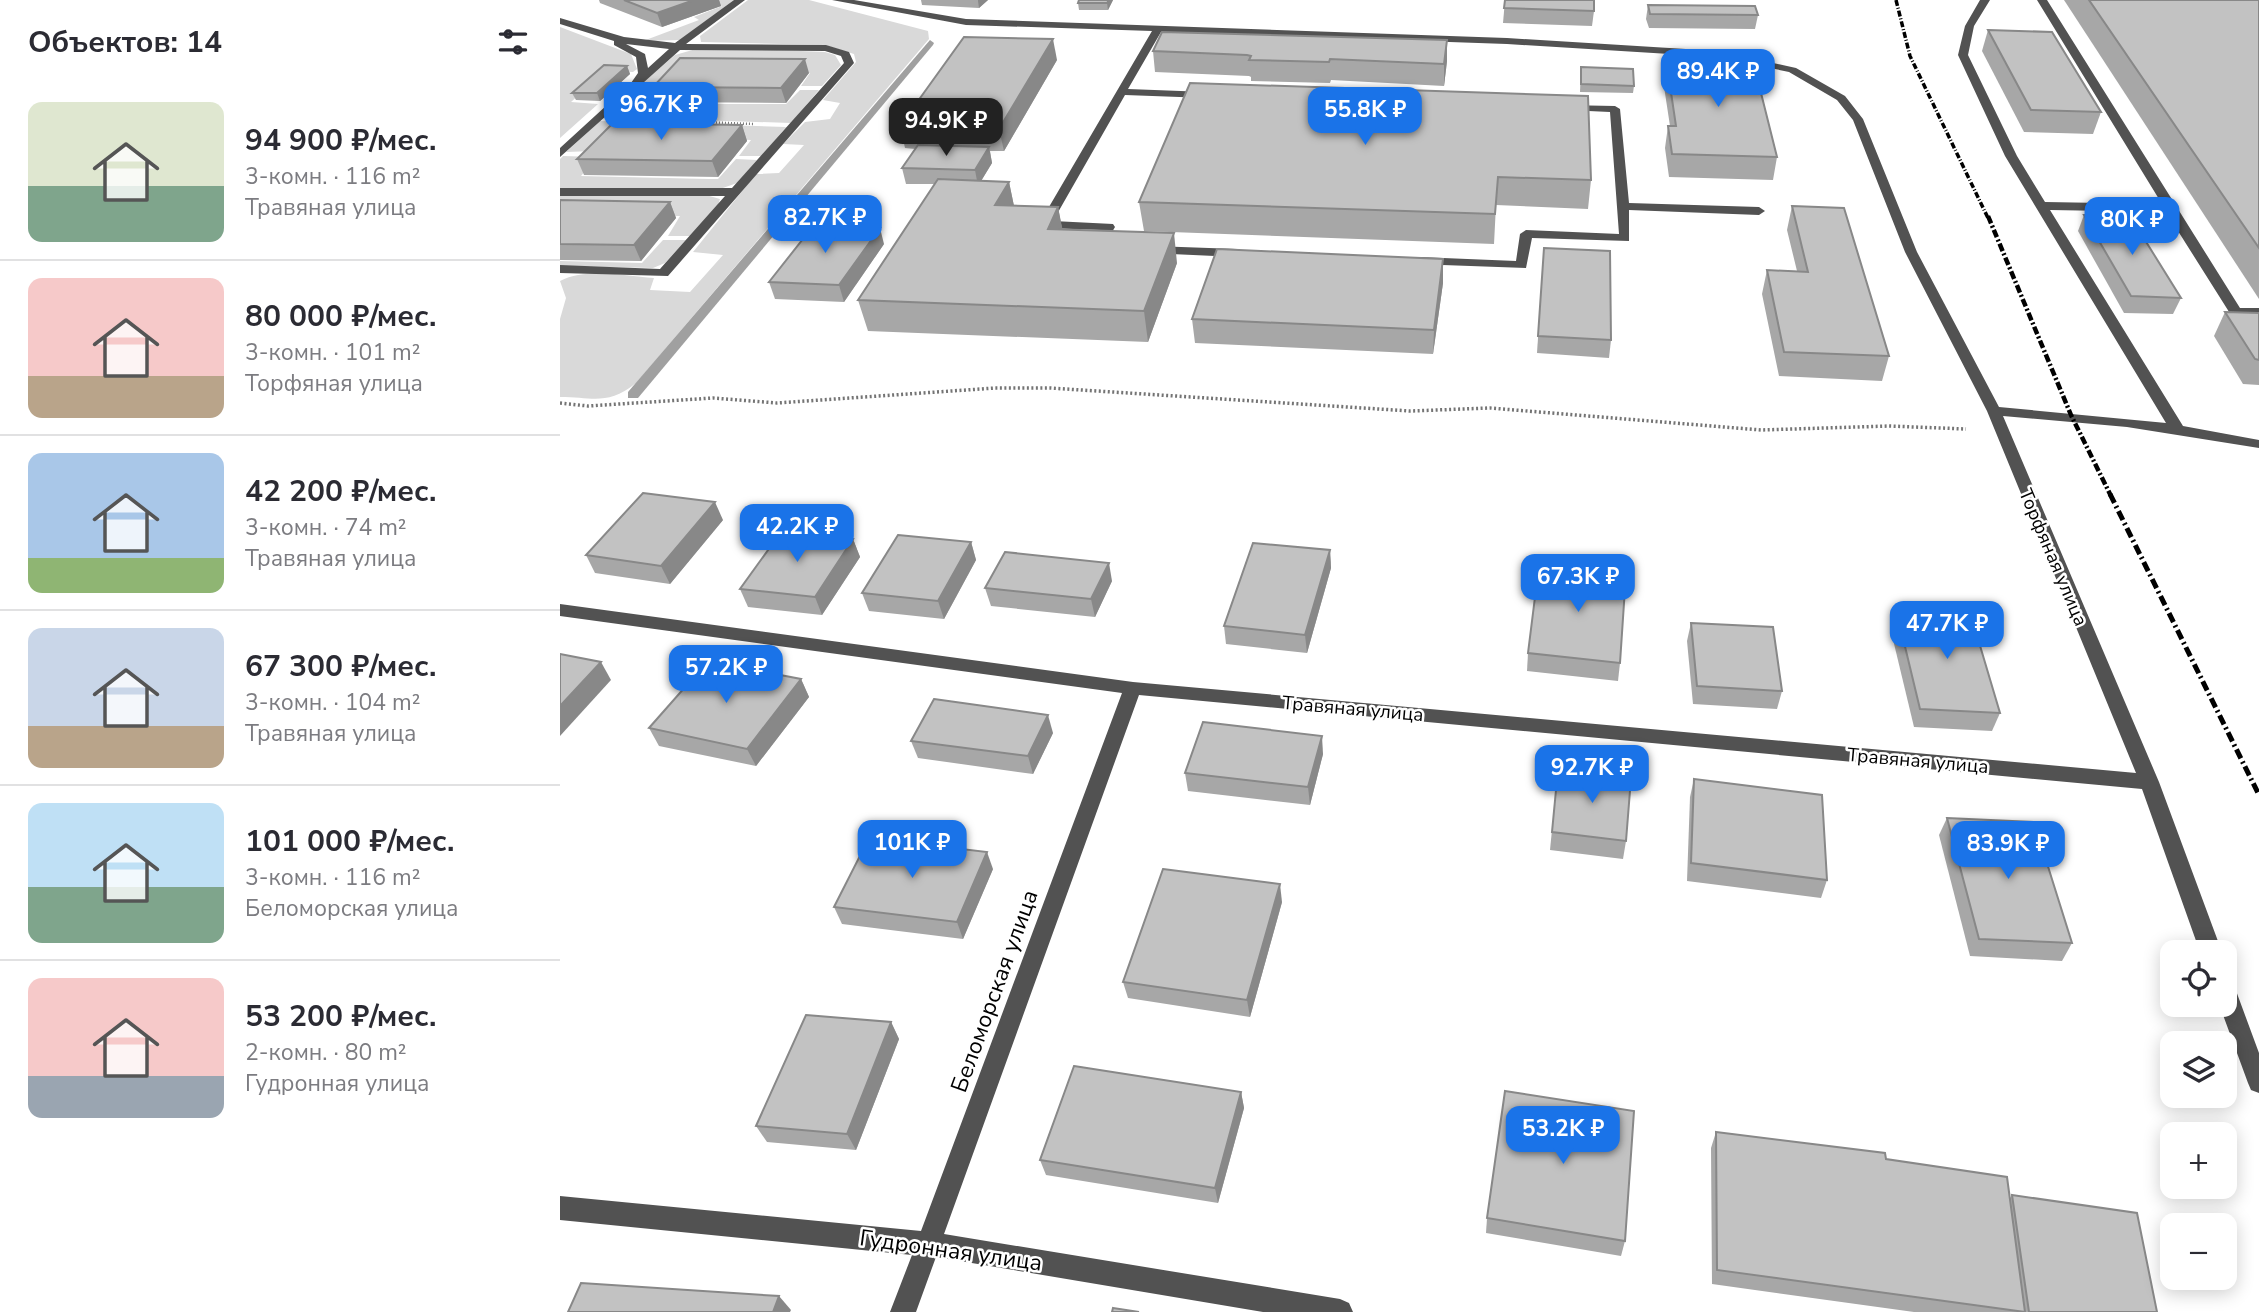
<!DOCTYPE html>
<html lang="ru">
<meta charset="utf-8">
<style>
body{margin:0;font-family:"Nunito Sans",sans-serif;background:#f7f7f7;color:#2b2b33;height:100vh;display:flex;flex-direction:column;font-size:26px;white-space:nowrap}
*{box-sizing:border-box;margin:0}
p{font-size:23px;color:#7c7c81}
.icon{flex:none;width:38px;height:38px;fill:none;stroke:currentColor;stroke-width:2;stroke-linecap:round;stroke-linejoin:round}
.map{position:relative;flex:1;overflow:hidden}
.side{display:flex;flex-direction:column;background:#fff;width:560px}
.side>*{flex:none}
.controls{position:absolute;left:1600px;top:940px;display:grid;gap:14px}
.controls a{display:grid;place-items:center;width:77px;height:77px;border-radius:14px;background:#fff;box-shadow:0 4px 18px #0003;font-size:35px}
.price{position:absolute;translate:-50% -60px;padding:0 16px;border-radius:14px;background:#1a73e8;color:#fff;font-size:23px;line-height:46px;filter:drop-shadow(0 2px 4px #0008)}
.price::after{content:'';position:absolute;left:50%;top:42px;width:21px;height:16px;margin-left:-10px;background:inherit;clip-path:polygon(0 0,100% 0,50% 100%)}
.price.current{background:#222;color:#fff}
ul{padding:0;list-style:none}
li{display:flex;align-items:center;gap:21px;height:175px;padding:0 28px}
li+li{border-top:2px solid #e1e1e2}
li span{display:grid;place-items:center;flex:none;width:196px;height:140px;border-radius:14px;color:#555}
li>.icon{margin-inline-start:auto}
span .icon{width:84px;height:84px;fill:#fffc;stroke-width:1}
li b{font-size:30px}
h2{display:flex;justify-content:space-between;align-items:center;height:84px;padding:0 28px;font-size:30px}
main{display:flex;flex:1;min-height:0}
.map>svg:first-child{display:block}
.green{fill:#d9d9d9}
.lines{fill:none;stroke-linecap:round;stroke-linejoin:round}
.stream{fill:#a0a0a0;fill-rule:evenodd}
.path-far1{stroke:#747474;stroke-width:2.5;stroke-dasharray:1 2;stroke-linecap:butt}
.path{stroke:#747474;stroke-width:3.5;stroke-dasharray:2 2.5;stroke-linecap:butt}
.minor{fill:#525252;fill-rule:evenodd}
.rail-far2{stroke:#000;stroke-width:3.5;stroke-dasharray:6 2 1 2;stroke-linecap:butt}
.rail-far1{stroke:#000;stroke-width:4.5;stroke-dasharray:8 2.5 2 2.5;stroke-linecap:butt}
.rail{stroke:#000;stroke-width:5;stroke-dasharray:10 3.5 2 3.5;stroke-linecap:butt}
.wall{fill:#a7a7a7}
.shaded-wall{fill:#888}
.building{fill:#c2c2c2;stroke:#888;stroke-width:2}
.labels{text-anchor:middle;stroke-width:5;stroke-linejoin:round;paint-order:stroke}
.street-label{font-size:19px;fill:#000;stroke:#fff}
.near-street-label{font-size:23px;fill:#000;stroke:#fff}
</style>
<main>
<section class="side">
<h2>Объектов: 14<svg class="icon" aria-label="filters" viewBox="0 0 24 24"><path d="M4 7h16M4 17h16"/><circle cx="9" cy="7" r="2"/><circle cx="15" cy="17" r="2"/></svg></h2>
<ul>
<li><span style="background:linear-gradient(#dfe7d0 60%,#7fa58c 0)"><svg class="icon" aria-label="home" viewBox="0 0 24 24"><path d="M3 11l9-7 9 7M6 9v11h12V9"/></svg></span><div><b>94 900 ₽/мес.</b><p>3-комн. · 116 m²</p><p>Травяная улица</p></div></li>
<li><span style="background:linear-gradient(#f6c9c9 70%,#b9a48a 0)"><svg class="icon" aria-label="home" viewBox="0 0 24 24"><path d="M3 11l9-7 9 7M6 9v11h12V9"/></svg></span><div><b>80 000 ₽/мес.</b><p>3-комн. · 101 m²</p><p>Торфяная улица</p></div></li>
<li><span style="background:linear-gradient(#a9c7e8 75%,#8fb573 0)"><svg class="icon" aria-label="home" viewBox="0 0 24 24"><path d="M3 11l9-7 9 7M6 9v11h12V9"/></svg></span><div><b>42 200 ₽/мес.</b><p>3-комн. · 74 m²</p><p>Травяная улица</p></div></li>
<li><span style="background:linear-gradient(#c9d6e8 70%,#b9a48a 0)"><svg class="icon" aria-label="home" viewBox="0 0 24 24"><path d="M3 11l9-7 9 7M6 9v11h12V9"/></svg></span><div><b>67 300 ₽/мес.</b><p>3-комн. · 104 m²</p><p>Травяная улица</p></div></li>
<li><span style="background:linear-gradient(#bfe0f5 60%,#7fa58c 0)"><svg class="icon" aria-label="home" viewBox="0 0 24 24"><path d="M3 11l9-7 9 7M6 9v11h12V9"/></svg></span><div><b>101 000 ₽/мес.</b><p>3-комн. · 116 m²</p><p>Беломорская улица</p></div></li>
<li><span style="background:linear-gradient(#f6c9c9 70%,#9aa5b1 0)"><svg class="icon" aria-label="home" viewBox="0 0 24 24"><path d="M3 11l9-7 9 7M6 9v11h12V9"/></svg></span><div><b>53 200 ₽/мес.</b><p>2-комн. · 80 m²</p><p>Гудронная улица</p></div></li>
</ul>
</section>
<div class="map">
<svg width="1699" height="1312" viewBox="0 0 1699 1312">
<rect width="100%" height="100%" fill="#fff"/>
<g class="green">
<polygon points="147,0 174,0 120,40 83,41 139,20 134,17 162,6"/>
<path d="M188 0H249L368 31 369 39 76 383C47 406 33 397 0 397V319L6 298 0 281C27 267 64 276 94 278L90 290 130 292 163 255 133 252 196 174 219 173 244 145 223 144 245 122 270 119 280 103 263 100 296 62 294 54 265 45 141 42 140 36Z"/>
<polygon points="0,27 71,54 77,69 73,72 45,71 11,102 38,104 0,138"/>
<polygon points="143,47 265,52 275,55 281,65 262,86 241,86 250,73 124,72 111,83 82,83 115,55"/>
<polygon points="77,87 110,88 97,104 226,104 240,90 259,90 231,123 42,117"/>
<path d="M40 121 226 127 202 156H179L191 140C130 136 68 152 6 152Z"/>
<polygon points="3,156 37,157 21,176 149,179 158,179 176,159 197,160 177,183 160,189 0,190 0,159"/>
<polygon points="146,195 160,199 158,205 131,236 108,236 120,216 0,215 0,196"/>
<polygon points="103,240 126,240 105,263 93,268 0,266 0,261 82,263"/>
</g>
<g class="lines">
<polygon class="stream" points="370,40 374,43 373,45 78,398 68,398 68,392"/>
<polyline class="path-far1" points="84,120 194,124"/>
<polyline class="path" points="0,403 28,406 153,398 217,403 435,388 490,388 850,411 930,408 1201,430 1329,426 1406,429"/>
<g class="minor">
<path d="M174 0H185L126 44 266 45 289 52 294 63 108 276 0 273V265L100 269 165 196H0V188H172L284 63 281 56 265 51 120 50 0 157V148L71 83 78 73 76 57 54 45V41L0 24V18L64 37 115 43ZM66 44 109 49 88 68 85 54Z"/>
<polygon points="272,0 294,0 406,19 947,38 1158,51 1236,68 1285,96 1303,119 1357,252 1439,407 1606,423 1445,156 1398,55 1405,26 1420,0 1430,0 1414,26 1408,55 1457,156 1485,202 1602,204 1477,0 1487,0 1680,308 1699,308 1699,316 1671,315 1606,212 1490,210 1623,426 1699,440 1699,448 1567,427 1443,416 1599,782 1662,952 1640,952 1582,789 579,695 384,1234 780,1299 789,1303 793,1312 703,1312 376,1257 356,1312 330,1312 352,1255 0,1220 0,1196 361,1231 562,693 0,616 0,604 573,682 1576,773 1427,411 1345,252 1293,120 1277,100 1229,72 1158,57 947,44 601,32 568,89 647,92 652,95 647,98 565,95 493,221 553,224 555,227 545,244 547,247 537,251 531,247 541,230 485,228 479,224 592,31 406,25"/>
<polygon points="1003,105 1055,106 1060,109 1069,203 1199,207 1205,211 1199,215 1069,210 1069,241 972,238 966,268 855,264 855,258 859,257 956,261 960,234 966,230 1059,234 1050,112 1007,110 1003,109"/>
<polygon points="593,246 677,249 683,253 677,257 589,253 589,247"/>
<polygon points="1664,979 1672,981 1675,988 1699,1053 1699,1093 1691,1090 1688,1083 1659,1004 1664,1004"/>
</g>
<polyline class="rail-far2" points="1336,0 1350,56 1428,218"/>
<polyline class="rail-far1" points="1428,216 1511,415 1551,496"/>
<polyline class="rail" points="1550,494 1699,795"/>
</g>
<g class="wall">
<polygon points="39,0 159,0 161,6 102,27 40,3"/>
<polygon points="361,0 428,0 419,8 362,5"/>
<polygon points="519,0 553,0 548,10 519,10 518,3"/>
<polygon points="945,0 1034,11 1032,26 943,23"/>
<polygon points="1504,0 1699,0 1699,299"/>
<polygon points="1088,5 1198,15 1195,29 1089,28 1086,19"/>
<polygon points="1428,30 1541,112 1533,134 1464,132 1422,51"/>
<polygon points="593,51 887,61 884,86 771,80 770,83 691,81 691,77 689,76 595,72"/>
<polygon points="1106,59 1217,157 1213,180 1109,177 1105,148 1108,126 1110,126 1103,80"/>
<polygon points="497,60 444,151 430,151 432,163 421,181 449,182 454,206 498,207 502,229 617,263 588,342 308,331 298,300 375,184 346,184 342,168 355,149 345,148 340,126"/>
<polygon points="67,66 70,74 40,101 16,100 12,93"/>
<polygon points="1021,67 1074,86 1073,93 1020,92"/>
<polygon points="249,73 226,103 98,102 93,87"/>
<polygon points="630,83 1031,180 1028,209 936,205 934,244 584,231 579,202"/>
<polygon points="182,125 187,141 158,177 24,175 17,159"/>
<polygon points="0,200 110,202 116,218 81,261 0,260"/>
<polygon points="1232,206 1329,356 1322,381 1219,376 1202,294 1207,270 1237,271 1227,230"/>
<polygon points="1524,215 1621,298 1613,314 1564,313 1518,231"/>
<polygon points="324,244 284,302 215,299 209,282"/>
<polygon points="984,248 1051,340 1049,358 977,353"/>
<polygon points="883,259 883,283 873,354 635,343 632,319"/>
<polygon points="1665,312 1699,313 1699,385 1683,384 1654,336"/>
<polygon points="163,520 110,584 35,573 26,555"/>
<polygon points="293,539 300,557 262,615 188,607 180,589"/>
<polygon points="411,542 416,560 384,619 309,611 302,593"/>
<polygon points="770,550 771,568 747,653 666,644 664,626"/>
<polygon points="552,581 535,617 431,606 425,588"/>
<polygon points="1336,609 1440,713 1432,731 1354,727 1330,627"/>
<polygon points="1131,623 1222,691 1217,709 1133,704 1127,641"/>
<polygon points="968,653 1060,663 1058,681 967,671"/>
<polygon points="241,679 249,697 196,766 99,746 89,728"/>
<polygon points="493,733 473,774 358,758 351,741"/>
<polygon points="763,754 750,805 628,791 625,773"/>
<polygon points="998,769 1066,841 1063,859 990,850"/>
<polygon points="1134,779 1267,880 1261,898 1127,881 1130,797"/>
<polygon points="1387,818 1512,943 1502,961 1410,956 1379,835"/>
<polygon points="433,869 403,939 282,924 274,907"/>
<polygon points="722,902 690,1017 568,998 563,982"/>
<polygon points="331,1022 339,1039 296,1150 207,1142 196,1126"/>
<polygon points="681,1092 684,1108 658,1203 486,1175 480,1160"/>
<polygon points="1156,1132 1326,1159 1450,1198 1452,1195 1597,1312 1354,1312 1152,1284 1151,1148"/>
<polygon points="927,1218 1065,1241 1061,1256 926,1233"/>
</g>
<g class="shaded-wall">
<polygon points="134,0 159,0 161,6 102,27 97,13"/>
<polygon points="418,0 428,0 419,8 418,1"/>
<polygon points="549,0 553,0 548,10 547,3"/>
<polygon points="493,39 497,60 444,151 439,129"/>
<polygon points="887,40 887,61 884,86 884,64"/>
<polygon points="245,59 249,73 226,103 221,88"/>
<polygon points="67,66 70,74 40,101 37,93"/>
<polygon points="182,125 187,141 158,177 152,161"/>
<polygon points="429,147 432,163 418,186 415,170"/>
<polygon points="449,182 455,211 435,205"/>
<polygon points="110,202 116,218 81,261 74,245"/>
<polygon points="498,207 504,237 488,229"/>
<polygon points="320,228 324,244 284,302 279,285"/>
<polygon points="614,233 617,263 588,342 584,311"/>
<polygon points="883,259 883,283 873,354 874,330"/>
<polygon points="155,502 163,520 110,584 101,566"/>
<polygon points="293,539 300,557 262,615 255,597"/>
<polygon points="411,542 416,560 384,619 378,601"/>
<polygon points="770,550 771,568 747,653 745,635"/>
<polygon points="549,563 552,581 535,617 531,599"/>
<polygon points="41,662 51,680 0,736 0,706"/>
<polygon points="241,679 249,697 196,766 187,749"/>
<polygon points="488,715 493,733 473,774 468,756"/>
<polygon points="762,736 763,754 750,805 748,787"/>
<polygon points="427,852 433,869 403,939 397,922"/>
<polygon points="720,884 722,902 690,1017 687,1000"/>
<polygon points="331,1022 339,1039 296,1150 287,1134"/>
<polygon points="681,1092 684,1108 658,1203 655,1188"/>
<polygon points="219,1296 231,1310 230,1312 213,1312"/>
</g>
<g class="building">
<polygon points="64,0 134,0 97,13"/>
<polygon points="519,0 549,0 547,3 518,3"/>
<polygon points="945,0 1034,0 1034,11 944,8"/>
<polygon points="1529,0 1699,0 1699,248"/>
<polygon points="1088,5 1195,6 1198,15 1090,14"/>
<polygon points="1428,30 1492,32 1541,112 1471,110"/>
<polygon points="602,32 887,40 884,64 770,59 769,62 689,60 691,56 687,55 593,51"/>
<polygon points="404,37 493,39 439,129 340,126"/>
<polygon points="120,58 245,59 221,88 93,87"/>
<polygon points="1106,59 1193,61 1217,157 1112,154 1108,126 1116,126"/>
<polygon points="44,65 67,66 37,93 12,93"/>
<polygon points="1021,67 1073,69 1074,86 1021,84"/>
<polygon points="630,83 1028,96 1031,180 938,177 935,214 579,202"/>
<polygon points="53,123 182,125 152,161 17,159"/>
<polygon points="358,145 429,147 415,170 342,168"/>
<polygon points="378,179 449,182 435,205 498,207 488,229 614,233 584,311 298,300"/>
<polygon points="0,200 110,202 74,245 0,244"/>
<polygon points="1232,206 1284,208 1329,356 1224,352 1207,270 1248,272"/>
<polygon points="1524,215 1570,216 1621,298 1571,296"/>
<polygon points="254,225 320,228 279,285 209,282"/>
<polygon points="984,248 1050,251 1051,340 978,336"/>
<polygon points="657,249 883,259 874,330 632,319"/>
<polygon points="1665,312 1699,313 1699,360 1695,359"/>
<polygon points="83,493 155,502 101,566 26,555"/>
<polygon points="221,532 293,539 255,597 180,589"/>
<polygon points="338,535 411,542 378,601 302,593"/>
<polygon points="693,543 770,550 745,635 664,626"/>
<polygon points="445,552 549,563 531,599 425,588"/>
<polygon points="979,565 1066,573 1060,663 968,653"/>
<polygon points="1336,609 1410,612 1440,713 1360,709"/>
<polygon points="1131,623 1213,627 1222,691 1137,686"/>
<polygon points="0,654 41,662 0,706"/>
<polygon points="148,661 241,679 187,749 89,728"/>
<polygon points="374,699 488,715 468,756 351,741"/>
<polygon points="643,722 762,736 748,787 625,773"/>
<polygon points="998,769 1071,778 1066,841 992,832"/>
<polygon points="1134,779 1262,795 1267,880 1131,863"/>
<polygon points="1387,818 1474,822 1512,943 1419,939"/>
<polygon points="309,838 427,852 397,922 274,907"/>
<polygon points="603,869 720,884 687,1000 563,982"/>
<polygon points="246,1015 331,1022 287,1134 196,1126"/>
<polygon points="514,1066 681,1092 655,1188 480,1160"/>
<polygon points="945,1091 1074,1111 1065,1241 927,1218"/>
<polygon points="1156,1132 1325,1153 1326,1159 1447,1177 1465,1312 1157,1270"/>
<polygon points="1452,1195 1577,1213 1597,1312 1469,1312"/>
<polygon points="21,1283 219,1296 213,1312 8,1312"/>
<polygon points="553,1308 579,1312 552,1312"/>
</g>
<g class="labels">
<g class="street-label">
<text transform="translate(1494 557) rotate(67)" y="7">Торфяная улица</text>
<text transform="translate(793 708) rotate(5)" y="7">Травяная улица</text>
<text transform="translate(1358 760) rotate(5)" y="7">Травяная улица</text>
</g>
<g class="near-street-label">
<text transform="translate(434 991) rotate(-70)" y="8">Беломорская улица</text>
<text transform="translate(391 1250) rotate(8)" y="8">Гудронная улица</text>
</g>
</g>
</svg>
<div class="controls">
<a><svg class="icon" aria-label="locate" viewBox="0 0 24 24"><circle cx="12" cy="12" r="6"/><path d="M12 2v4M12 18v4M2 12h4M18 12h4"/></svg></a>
<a><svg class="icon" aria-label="layers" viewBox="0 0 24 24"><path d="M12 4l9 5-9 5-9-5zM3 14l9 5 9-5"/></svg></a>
<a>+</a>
<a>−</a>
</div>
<b class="price" style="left:1158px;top:109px">89.4K ₽</b>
<b class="price" style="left:101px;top:142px">96.7K ₽</b>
<b class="price" style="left:805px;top:147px">55.8K ₽</b>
<b class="price current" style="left:386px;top:158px">94.9K ₽</b>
<b class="price" style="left:265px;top:255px">82.7K ₽</b>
<b class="price" style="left:1572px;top:257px">80K ₽</b>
<b class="price" style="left:237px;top:564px">42.2K ₽</b>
<b class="price" style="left:1018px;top:614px">67.3K ₽</b>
<b class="price" style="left:1387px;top:661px">47.7K ₽</b>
<b class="price" style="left:166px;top:705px">57.2K ₽</b>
<b class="price" style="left:1032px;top:805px">92.7K ₽</b>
<b class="price" style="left:352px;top:880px">101K ₽</b>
<b class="price" style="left:1448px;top:881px">83.9K ₽</b>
<b class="price" style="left:1003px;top:1166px">53.2K ₽</b>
</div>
</main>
